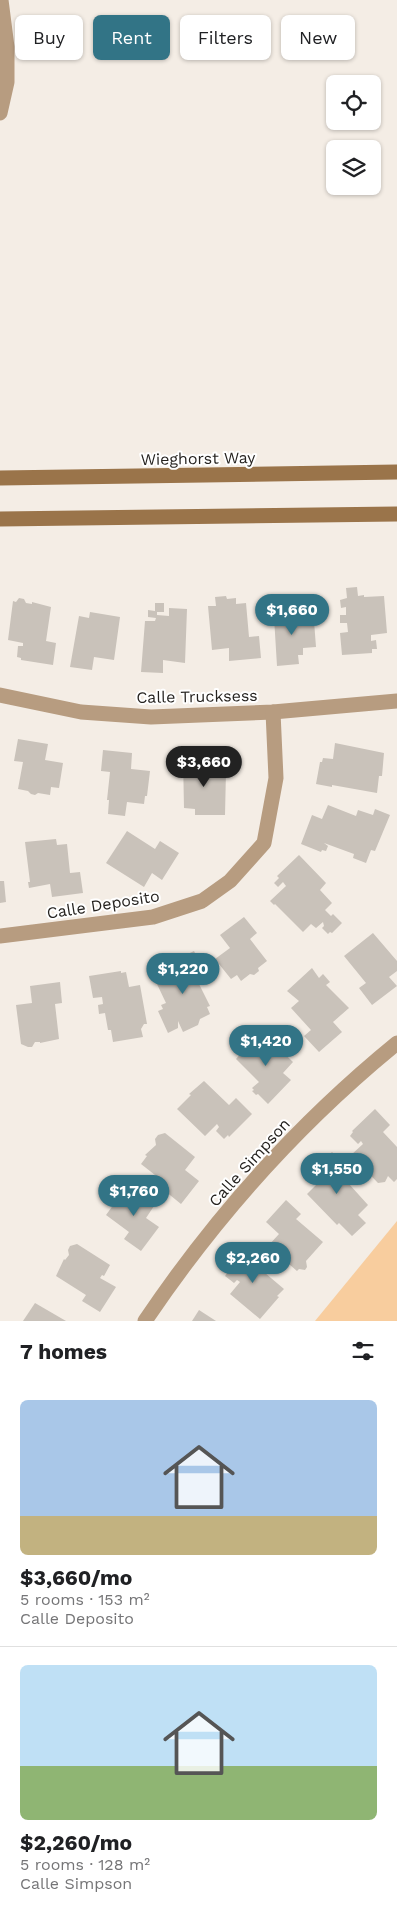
<!DOCTYPE html>
<meta charset="utf-8">
<style>
body{margin:0;font-family:"Work Sans",sans-serif;background:#f6f6f6;color:#202124;height:100vh;display:flex;flex-direction:column;font-size:19px;white-space:nowrap}
*{box-sizing:border-box;margin:0}
p{font-size:16px;color:#757577}
.icon{flex:none;width:28px;height:28px;fill:none;stroke:currentColor;stroke-width:2;stroke-linecap:round;stroke-linejoin:round}
.map{position:relative;height:1321px;overflow:hidden}
.sheet{display:flex;flex-direction:column;background:#fff;flex:1}
.sheet>*{flex:none}
.hud{position:absolute;left:15px;top:15px;width:368px;height:45px;display:flex;gap:10px}
.tools{position:absolute;left:326px;top:75px;display:grid;gap:10px}
.tools a{display:grid;place-items:center;width:55px;height:55px;border-radius:8px;background:#fff;box-shadow:0 1px 4px #0004;font-size:25px}
.price{position:absolute;translate:-50% -42px;padding:0 11px;border-radius:18px;background:#327486;color:#fff;font-size:16px;line-height:32px;filter:drop-shadow(0 1px 2px #0008)}
.price::after{content:'';position:absolute;left:50%;top:30px;width:15px;height:11px;margin-left:-8px;background:inherit;clip-path:polygon(0 0,100% 0,50% 100%)}
.price.active{background:#222;color:#fff}
ul{padding:0;list-style:none}
li{display:grid;align-content:center;gap:10px;height:265px;padding:0 20px}
li+li{border-top:1px solid #e0e0e0}
li span{display:grid;place-items:center;height:155px;border-radius:8px;color:#555}
li>.icon{margin-inline-start:auto}
span .icon{width:90px;height:90px;fill:#fffc;stroke-width:1}
li b{font-size:21px}
h2{display:flex;justify-content:space-between;align-items:center;height:60px;padding:0 20px;font-size:21px}
.tag{padding:0 18px;border-radius:8px;background:#fff;box-shadow:0 1px 4px #0004;font-size:18px;line-height:45px}
.tag.active{background:#327486;color:#fff}
.map>svg:first-child{display:block}
.green{fill:#f8cd9e}
.building{fill:#c9c2ba}
.lines{fill:none;stroke-linecap:round;stroke-linejoin:round}
.street{stroke:#b79c80;stroke-width:15}
.secondary{stroke:#9a744a;stroke-width:15}
.labels{text-anchor:middle;stroke-width:4;stroke-linejoin:round;paint-order:stroke}
.street-label{font-size:16px;fill:#25221f;stroke:#fff}
</style>
<div class="map">
<svg width="397" height="1321" viewBox="0 0 397 1321">
<rect width="100%" height="100%" fill="#f4ede5"/>
<polygon class="green" points="397,1221 397,1321 315,1321"/>
<g class="building">
<polygon points="357,587 358,596 364,595 364,597 384,596 387,633 371,635 371,641 376,640 377,649 372,649 372,653 342,655 340,633 348,632 347,623 340,623 340,615 346,615 346,607 341,608 340,600 347,598 346,588"/>
<polygon points="226,596 227,599 236,598 236,604 246,603 249,637 259,636 261,658 229,661 229,648 212,650 208,606 216,606 215,597"/>
<polygon points="19,598 24,599 26,603 32,604 32,602 51,607 46,641 56,643 53,665 21,660 21,658 17,657 18,646 23,646 23,643 8,640 13,601 16,602"/>
<polygon points="155,603 164,603 164,612 157,612 157,615 169,616 169,608 187,609 185,663 163,660 163,673 141,672 145,621 155,621 156,618 148,617 148,610 155,611"/>
<polygon points="285,605 286,614 292,612 295,615 306,614 307,622 314,621 316,647 303,648 303,655 298,655 299,664 277,666 274,617 277,617 275,606"/>
<polygon points="90,612 120,617 114,660 94,657 92,670 70,667 79,616 89,618"/>
<polygon points="18,739 48,744 45,760 63,763 59,788 51,787 50,795 38,793 35,795 31,794 28,791 18,789 23,762 14,761"/>
<polygon points="335,743 384,753 382,776 379,776 377,793 332,785 332,787 316,784 320,762 322,762 323,758 333,759"/>
<polygon points="103,750 132,753 131,769 150,771 147,796 145,796 144,804 127,802 125,816 108,814 109,800 107,800 110,772 101,771"/>
<polygon points="183,757 206,758 206,770 226,771 225,815 195,815 195,809 184,808"/>
<polygon points="328,805 356,816 358,810 373,815 375,809 390,815 375,851 371,850 366,863 353,858 354,854 324,843 328,846 326,851 322,850 321,852 301,844 312,815 322,819"/>
<polygon points="127,831 155,849 160,841 179,853 162,880 152,873 144,887 106,863"/>
<polygon points="56,839 57,845 67,844 70,873 80,872 83,893 52,897 50,884 29,888 28,882 30,882 25,842"/>
<polygon points="299,855 326,883 320,890 332,903 325,910 331,916 333,914 342,923 332,933 330,932 328,934 322,928 324,926 323,922 316,928 311,924 303,932 275,904 274,905 270,901 286,886 283,882 278,887 274,883 279,878 277,876"/>
<polygon points="0,881 4,881 6,902 0,903"/>
<polygon points="244,917 257,933 250,939 267,961 258,968 259,971 254,975 250,974 241,981 237,975 231,979 215,959 230,948 220,935"/>
<polygon points="373,933 397,961 397,971 389,977 397,986 372,1005 359,988 366,983 344,956"/>
<polygon points="194,951 204,972 195,976 210,1006 207,1007 210,1014 200,1019 198,1025 183,1032 178,1021 178,1028 168,1033 158,1011 163,1009 161,1005 166,1003 156,982 170,976 165,965"/>
<polygon points="312,968 319,978 323,974 330,982 326,985 349,1008 333,1022 342,1032 319,1052 304,1036 311,1030 291,1008 299,1001 287,991"/>
<polygon points="121,971 121,973 126,972 129,987 140,985 147,1024 144,1024 141,1029 143,1037 113,1042 111,1030 108,1030 105,1013 99,1014 98,1005 103,1004 102,997 93,998 89,976"/>
<polygon points="60,982 62,1003 55,1004 59,1039 40,1043 40,1042 35,1042 32,1047 28,1047 21,1044 16,1005 32,1003 30,986"/>
<polygon points="261,1031 293,1062 283,1073 291,1080 268,1104 258,1094 256,1095 252,1091 254,1090 252,1088 259,1082 236,1059"/>
<polygon points="204,1081 229,1105 236,1098 252,1114 229,1137 228,1135 224,1139 216,1131 219,1127 217,1124 205,1136 177,1109 191,1095 189,1094"/>
<polygon points="375,1109 390,1125 383,1132 397,1147 397,1179 394,1182 388,1176 385,1182 378,1183 351,1155 363,1144 361,1141 358,1144 350,1136 353,1132 352,1131"/>
<polygon points="165,1133 195,1157 185,1170 199,1181 181,1204 165,1191 169,1186 141,1164 147,1156 145,1155 156,1145 155,1139 158,1135"/>
<polygon points="332,1152 347,1168 340,1174 368,1205 358,1215 366,1223 352,1236 339,1223 337,1225 307,1194 317,1184 309,1175"/>
<polygon points="136,1188 156,1203 146,1218 159,1227 141,1251 124,1239 129,1232 106,1215 125,1189 131,1194"/>
<polygon points="286,1200 301,1214 296,1219 323,1242 306,1261 307,1267 305,1270 299,1269 297,1271 268,1246 279,1234 266,1222"/>
<polygon points="77,1244 110,1265 104,1276 102,1275 100,1278 116,1287 100,1312 82,1301 86,1295 56,1276 64,1259 65,1260 69,1255 68,1250 70,1246"/>
<polygon points="247,1246 264,1260 258,1267 284,1289 277,1296 279,1297 260,1319 230,1294 240,1282 237,1280 234,1283 225,1276 228,1272 227,1270"/>
<polygon points="35,1303 66,1321 23,1321"/>
<polygon points="199,1310 216,1321 192,1321"/>
</g>
<g class="lines">
<g class="street">
<polyline points="0,113 7,82 7,47 1,0"/>
<polyline points="0,695 81,712 151,717 273,712 397,701"/>
<polyline points="0,936 153,917 202,901 230,881 264,843 276,778 273,712"/>
<path d="M145 1321C215 1217 300 1122 397 1043"/>
</g>
<g class="secondary">
<polyline points="0,478 397,472"/>
<polyline points="0,519 397,514"/>
</g>
</g>
<g class="labels">
<g class="street-label">
<text transform="translate(198 458) rotate(-1)" y="6">Wieghorst Way</text>
<text transform="translate(197 696) rotate(-1)" y="6">Calle Trucksess</text>
<text transform="translate(103 904) rotate(-9)" y="6">Calle Deposito</text>
<text transform="translate(249 1162) rotate(-48)" y="6">Calle Simpson</text>
</g>
</g>
</svg>
<div class="tools">
<a><svg class="icon" aria-label="locate" viewBox="0 0 24 24"><circle cx="12" cy="12" r="6"/><path d="M12 2v4M12 18v4M2 12h4M18 12h4"/></svg></a>
<a><svg class="icon" aria-label="layers" viewBox="0 0 24 24"><path d="M12 4l9 5-9 5-9-5zM3 14l9 5 9-5"/></svg></a>
</div>
<b class="price" style="left:292px;top:636px">$1,660</b>
<b class="price active" style="left:204px;top:788px">$3,660</b>
<b class="price" style="left:183px;top:995px">$1,220</b>
<b class="price" style="left:266px;top:1067px">$1,420</b>
<b class="price" style="left:337px;top:1195px">$1,550</b>
<b class="price" style="left:134px;top:1217px">$1,760</b>
<b class="price" style="left:253px;top:1284px">$2,260</b>
<div class="hud">
<a class="tag">Buy</a>
<a class="tag active">Rent</a>
<a class="tag">Filters</a>
<a class="tag">New</a>
</div>
</div>
<section class="sheet">
<h2>7 homes<svg class="icon" aria-label="filters" viewBox="0 0 24 24"><path d="M4 7h16M4 17h16"/><circle cx="9" cy="7" r="2"/><circle cx="15" cy="17" r="2"/></svg></h2>
<ul>
<li><span style="background:linear-gradient(#a9c7e8 75%,#c2b280 0)"><svg class="icon" aria-label="home" viewBox="0 0 24 24"><path d="M3 11l9-7 9 7M6 9v11h12V9"/></svg></span><div><b>$3,660/mo</b><p>5 rooms · 153 m²</p><p>Calle Deposito</p></div></li>
<li><span style="background:linear-gradient(#bfe0f5 65%,#8fb573 0)"><svg class="icon" aria-label="home" viewBox="0 0 24 24"><path d="M3 11l9-7 9 7M6 9v11h12V9"/></svg></span><div><b>$2,260/mo</b><p>5 rooms · 128 m²</p><p>Calle Simpson</p></div></li>
</ul>
</section>
